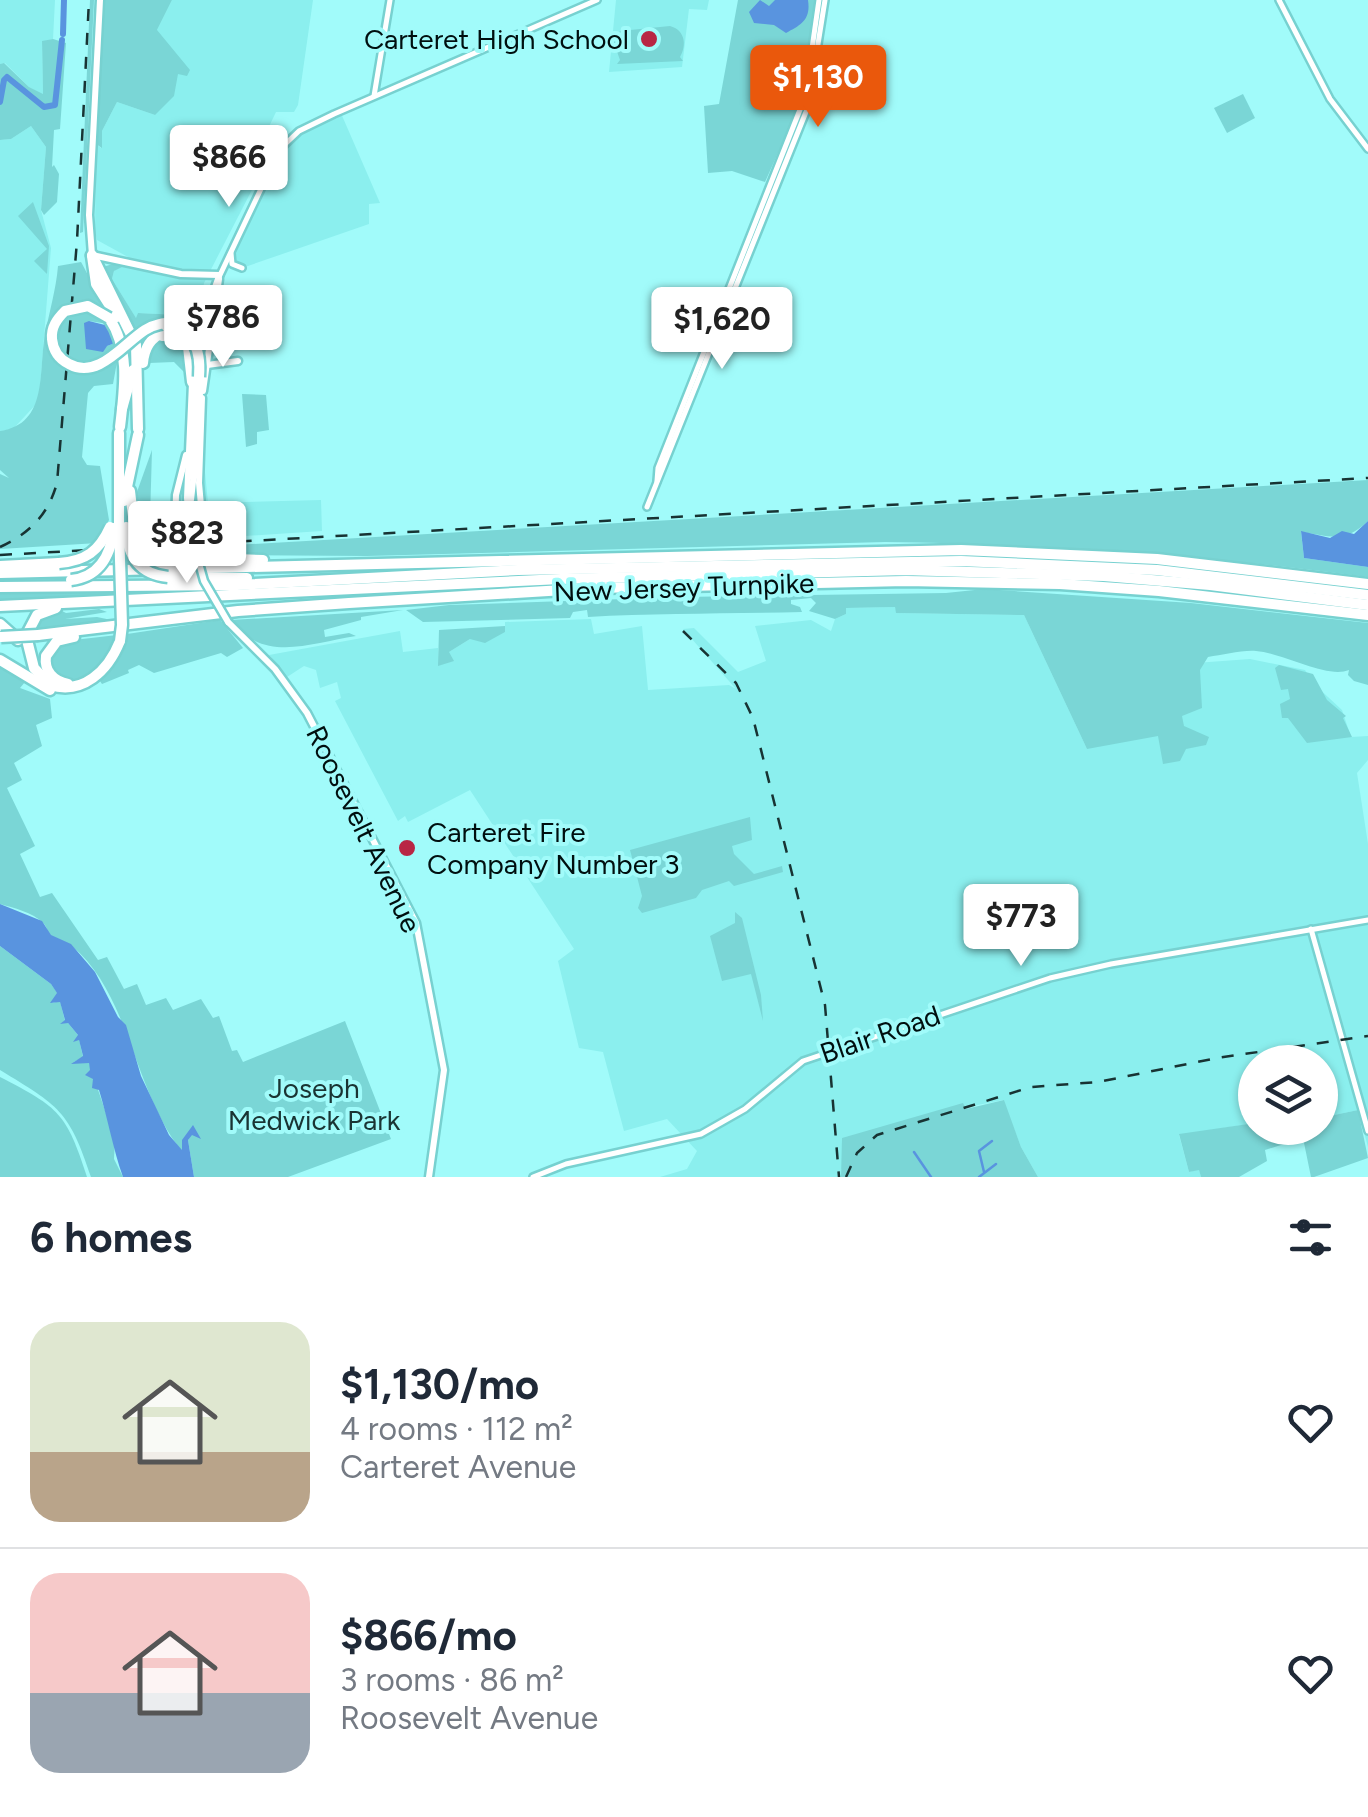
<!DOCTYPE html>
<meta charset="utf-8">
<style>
body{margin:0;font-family:Figtree,sans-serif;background:#f2f2f3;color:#1f2937;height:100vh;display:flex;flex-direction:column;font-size:38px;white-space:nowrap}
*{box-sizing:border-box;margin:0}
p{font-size:32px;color:#747a83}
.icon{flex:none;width:55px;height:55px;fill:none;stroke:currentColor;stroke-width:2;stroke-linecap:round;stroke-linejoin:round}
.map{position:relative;height:1177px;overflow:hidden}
.panel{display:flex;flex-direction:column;background:#fff;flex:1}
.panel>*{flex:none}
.fabs{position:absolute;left:1238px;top:1045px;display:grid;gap:20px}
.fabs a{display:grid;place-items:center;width:100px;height:100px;border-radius:50%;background:#fff;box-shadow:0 2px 8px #0004;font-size:50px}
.price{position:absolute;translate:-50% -85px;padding:0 22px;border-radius:10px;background:#fff;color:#222;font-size:32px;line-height:65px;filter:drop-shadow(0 2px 5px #0008)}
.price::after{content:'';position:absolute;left:50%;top:60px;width:30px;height:22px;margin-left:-15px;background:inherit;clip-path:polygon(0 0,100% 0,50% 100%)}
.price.active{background:#ea580c;color:#fff}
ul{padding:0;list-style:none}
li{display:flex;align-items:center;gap:30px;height:250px;padding:0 30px}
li+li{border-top:2px solid #e0e1e3}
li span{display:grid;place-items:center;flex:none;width:280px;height:200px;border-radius:30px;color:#555}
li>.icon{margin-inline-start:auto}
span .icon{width:120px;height:120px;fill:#fffc;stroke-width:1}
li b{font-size:42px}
h2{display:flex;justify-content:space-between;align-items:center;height:120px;padding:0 30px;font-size:42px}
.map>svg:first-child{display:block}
.built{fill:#8befee}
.green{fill:#7ad6d6}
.water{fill:#5994df}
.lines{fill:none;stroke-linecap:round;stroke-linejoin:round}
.stream{stroke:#5994df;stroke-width:2.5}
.river{stroke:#5994df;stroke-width:6}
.tertiary-casing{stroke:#77d1d0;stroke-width:10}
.secondary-casing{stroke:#77d1d0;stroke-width:11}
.motorway-casing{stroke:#77d1d0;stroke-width:15}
.tertiary{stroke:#fff;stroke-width:5}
.secondary{stroke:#fff;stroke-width:6}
.motorway{stroke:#fff;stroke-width:10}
.rail{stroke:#183333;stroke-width:2.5;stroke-dasharray:12 12;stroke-linecap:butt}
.secondary-bridge-casing{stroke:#77d1d0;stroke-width:11;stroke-linecap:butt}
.motorway-bridge-casing{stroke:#77d1d0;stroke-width:15;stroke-linecap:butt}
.secondary-bridge{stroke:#fff;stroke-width:6}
.motorway-bridge{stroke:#fff;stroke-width:10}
.poi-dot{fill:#b82644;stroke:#a1fbfa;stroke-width:4}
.labels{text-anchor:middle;stroke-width:8;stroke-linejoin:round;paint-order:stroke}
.poi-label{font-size:28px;fill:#000f0f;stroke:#a1fbfa;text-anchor:end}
.street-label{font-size:28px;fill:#000f0f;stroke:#a1fbfa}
.park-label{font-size:28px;fill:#1a3433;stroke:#a1fbfa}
</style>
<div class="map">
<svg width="1368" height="1177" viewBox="0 0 1368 1177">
<rect width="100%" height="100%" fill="#a1fbfa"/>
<g class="built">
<polygon points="0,0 55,0 53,39 42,42 43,95 29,87 5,63 0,64"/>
<polygon points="172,0 313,0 298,105 294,112 276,112 263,139 275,145 204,283 200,316 138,313 137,320 112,279 114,271 128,257 97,240 95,232 96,144 101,148 102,131 117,102 155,115 157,30"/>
<polygon points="616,0 709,0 707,10 689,9 682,67 609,72"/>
<polygon points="340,111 380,203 369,204 369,224 242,268 232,264 232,246 273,159 292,136"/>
<polygon points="31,126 46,147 41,210 51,248 39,401 13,429 0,431 0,140 11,139"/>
<polygon points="202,442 208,503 321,500 322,531 200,539 196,491"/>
<polygon points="895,607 897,613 1024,615 1087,749 1058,673 1250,659 1305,670 1314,684 1342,710 1351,737 1368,736 1368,760 1357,773 1368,844 1368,1147 1358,1110 1320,1118 1320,1062 1255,1062 1255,1123 1179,1135 1189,1172 1199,1169 1201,1177 1038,1177 1021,1147 1003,1100 932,1114 841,1169 841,1177 660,1177 687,1169 697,1151 667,1119 624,1131 603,1052 579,1048 558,961 574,949 470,790 408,822 405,816 398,821 335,701 341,698 337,682 320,688 316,670 304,666 287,677 269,655 400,631 403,652 438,648 439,665 449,652 470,639 505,632 505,622 591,619 594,634 642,626 648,690 729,685 736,689 683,629 694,628 738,672 766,661 755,626 811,620 831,631 835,619 846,614 846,608"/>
</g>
<g class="green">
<polygon points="90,0 94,0 83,232 80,233"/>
<polygon points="104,0 172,0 157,30 190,70 187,76 178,74 174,96 155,115 117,102 102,131 102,148 96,144"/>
<polygon points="738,0 816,0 803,97 765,182 732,171 708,173 704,106 719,104"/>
<path d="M670 26C685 30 687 45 680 57L683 61 617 64 620 60 614 43 620 31Z"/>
<polygon points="53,39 66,43 60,129 54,130 52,167 54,165 59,174 57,202 44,215 41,210 46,147 31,126 11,139 0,140 0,64 4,63 29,87 43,94 42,41"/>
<polygon points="1243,94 1255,118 1227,133 1214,108"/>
<polygon points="33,202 49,246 47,274 34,261 47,249 18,216"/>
<path d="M81 262C87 272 108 315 108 324L89 321 107 346 115 343 117 362 113 384 94 386 88 393 82 457 87 465 100 466 109 520 98 543 0 549V474L9 478 0 470V431C49 424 38 371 45 335 49 312 56 290 58 266Z"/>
<polygon points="113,264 122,267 114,271 112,279 136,318 138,313 200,316 197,330 161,330 142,343 105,277 106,266"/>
<polygon points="171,338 183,344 187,375 174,362 149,363 151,352 160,341"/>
<polygon points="242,394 266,395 269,430 257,432 257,444 246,447"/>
<polygon points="152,450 150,519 141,535 133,503"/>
<path d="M1368 480V521C1344 544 1331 536 1301 532L1304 558 1368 567V577C1207 555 1047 544 885 542L367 556 203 555 201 547Z"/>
<path d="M984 589 1191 603 1368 623V685L1354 681 1348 675 1349 670C1327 679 1283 653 1256 651 1241 650 1223 655 1208 657L1200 670 1202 708 1182 716 1184 726 1209 737 1206 745 1186 749 1180 761 1163 764 1158 736 1087 749 1024 615 896 613 895 607 846 608V614L835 619 809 611 816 603 811 598 791 600V604L800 607 802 612C731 614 659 613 588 617L587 610 573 612 570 618 423 622 406 610 449 605 681 597 946 593Z"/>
<polygon points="116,591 117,597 0,602 0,594"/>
<polygon points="99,609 107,612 65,619 97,617 116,621 31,629 44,615 62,611 66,613"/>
<path d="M403 610 361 617V620L324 630 325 637 349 633 356 636C310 643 263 664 231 620Z"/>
<polygon points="220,620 243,648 227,657 221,653 154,673 139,665 128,670 129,673 102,684 100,681 115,665 127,634"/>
<polygon points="505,626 505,632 485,643 470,639 449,652 454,661 438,666 439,630"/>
<path d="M117 635C109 664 89 686 57 678L48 664 52 649 65 641Z"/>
<polygon points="1279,665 1313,674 1327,700 1346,716 1343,718 1352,737 1307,743 1288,718 1282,718 1280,704 1290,699 1288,689 1281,690 1275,668"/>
<path d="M0 666 25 682 20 688 50 699 52 718 36 725 42 746 14 763 22 780 7 788 35 846 20 854 40 897 52 893 98 960 107 957 124 989 137 984 146 1005 166 998 173 1010 201 999 213 1018 219 1016 232 1051 237 1050 243 1062 345 1021 391 1139 288 1177H194L188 1140 194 1126 182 1151C134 1093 130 994 72 946 66 941 57 940 51 936 47 932 47 926 43 923 33 912 13 908 0 904Z"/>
<polygon points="750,817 752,840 732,846 734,854 754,874 782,866 783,872 734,886 729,881 702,890 696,898 642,913 638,908 642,896 630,850"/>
<polygon points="735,912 742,918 761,995 763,1021 751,974 722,981 710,936 735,923"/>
<path d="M0 946 51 984 58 994 52 1003 60 1001 65 1021 63 1022 68 1023 78 1035 83 1057 74 1062 89 1063 115 1140 114 1159 123 1177H91C69 1110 59 1106 0 1070Z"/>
<path d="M0 1077C60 1108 66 1113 87 1177H0Z"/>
<polygon points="1004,1100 1021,1147 1038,1177 841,1177 842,1138 963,1103 966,1109"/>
<polygon points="1358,1110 1368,1158 1314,1177 1311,1177 1303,1138 1265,1150 1267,1161 1239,1177 1201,1177 1199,1170 1189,1172 1179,1134 1255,1123 1255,1128 1320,1128 1320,1118"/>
</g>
<g class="water">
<path d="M760 0 769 6 775 0H808C811 20 801 25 786 33L774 25 754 23 749 12Z"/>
<polygon points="89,321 109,326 115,343 107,346 103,352 86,349 84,323"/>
<polygon points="1368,521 1368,567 1304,558 1301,531 1330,538 1342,531 1354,534"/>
<path d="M0 904 42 921 51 935 71 944 95 972 118 1017 126 1025 141 1076 169 1135 182 1150V1140L193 1125 201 1139 192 1135 188 1140 194 1177H123C113 1149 108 1119 99 1090L92 1088 93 1079 85 1075 90 1070 89 1063 71 1064 83 1056 79 1040 73 1042 78 1035 68 1023 60 1024 65 1020 60 1002 50 1003 57 993 51 984 0 946Z"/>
</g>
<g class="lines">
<g class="stream">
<polyline points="914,1152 931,1177"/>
<polyline points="984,1172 979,1151 992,1141"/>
<polyline points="979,1177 996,1164"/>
</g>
<g class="river">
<polyline points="63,34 64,0"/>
<polyline points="0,102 4,80 7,77 44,107 55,105 62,40"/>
</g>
<defs>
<g id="tertiary">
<polyline points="1279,0 1330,99 1368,149"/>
<polyline points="374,96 390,0"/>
<polyline points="231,253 232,264 242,268"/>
<polyline points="220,275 280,149 299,131 334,114 597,0"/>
<polyline points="657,481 658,468 805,97 819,0"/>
<polyline points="647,507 808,107 825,0"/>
<polyline points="1311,929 1368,1131"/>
<polyline points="533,1177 566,1164 701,1134 745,1109 803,1061 1050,978 1111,964 1368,920"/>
</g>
<g id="secondary">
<polyline points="100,0 89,215 92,255 181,274 219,275"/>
<polyline points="208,307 219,276"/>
<polyline points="207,365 238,361"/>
<polyline points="203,391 219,279"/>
<polyline points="186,455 176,495 175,530 180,534 200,533 203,528 199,483 202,398"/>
<polyline points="191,500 194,473"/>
<polyline points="190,531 187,498 192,383"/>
<polyline points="228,622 275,669 307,713 416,923 444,1070 429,1177"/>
</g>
<g id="motorway">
<polyline points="92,255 136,345 138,429"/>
<polyline points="92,256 96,284 117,317"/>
<path d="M109 318C131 350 124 391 120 427"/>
<polyline points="183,324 199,322 208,307"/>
<polyline points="162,336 175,336 188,347 192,382"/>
<path d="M143 363C146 330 174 325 201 335"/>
<polyline points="122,409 133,370"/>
<polyline points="119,433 119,527"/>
<polyline points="193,475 199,377"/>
<polyline points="130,491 134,525"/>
<polyline points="124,501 138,435"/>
<polyline points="162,556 263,560"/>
<polyline points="0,566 59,563"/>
<polyline points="0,573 961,550 1157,559 1368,584"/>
<polyline points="168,577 247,578"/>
<polyline points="0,587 237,585 518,570 961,561 1157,570 1368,595"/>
<polyline points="0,606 561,579 905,570 1104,576 1210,585 1368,605"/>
<path d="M56 608 37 615 26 636 34 668 50 685C83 695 108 671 120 641"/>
<polyline points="0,624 18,640"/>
<polyline points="38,635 238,611 349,603 597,588 906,581 1060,584 1159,591 1368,615"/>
<polyline points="0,660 50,690"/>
<path d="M68 684C53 681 44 671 46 656L57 641 74 637"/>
</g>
</defs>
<use href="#tertiary" class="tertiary-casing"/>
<use href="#secondary" class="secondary-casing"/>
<use href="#motorway" class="motorway-casing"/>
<use href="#tertiary" class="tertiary"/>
<use href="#secondary" class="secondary"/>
<use href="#motorway" class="motorway"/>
<g class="rail">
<path d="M0 547C30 533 48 515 57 483L77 241 89 0"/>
<polyline points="0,555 1368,478"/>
<polyline points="683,631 736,683 753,718 825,1005 839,1177"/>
<polyline points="846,1177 857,1153 877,1135 1031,1087 1098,1082 1217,1058 1368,1036"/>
</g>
<defs>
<polyline id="secondary-bridge" points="190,531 204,581 228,622"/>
<g id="motorway-bridge">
<path d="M109 318 88 306 65 311C57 319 51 327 52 339 53 350 59 359 69 364 98 380 123 344 145 330 154 324 164 323 175 322"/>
<path d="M167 327C195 330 201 352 199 377"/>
<polyline points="134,525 147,547 162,556"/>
<polyline points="119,527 122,625 120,641"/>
<path d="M126 527C127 555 138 574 168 577"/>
<path d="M59 563C86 561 99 551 110 527"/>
<path d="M71 580C100 577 111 554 114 528"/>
<polyline points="1,637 38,635"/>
</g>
</defs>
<use href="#secondary-bridge" class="secondary-bridge-casing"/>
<use href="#motorway-bridge" class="motorway-bridge-casing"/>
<use href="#secondary-bridge" class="secondary-bridge"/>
<use href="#motorway-bridge" class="motorway-bridge"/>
</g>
<g class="poi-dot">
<circle cx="649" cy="39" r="10"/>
<circle cx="407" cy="848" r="10"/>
</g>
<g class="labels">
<g class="poi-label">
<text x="629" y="49">Carteret High School</text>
<text x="427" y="842" text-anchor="start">Carteret Fire<tspan x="427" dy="32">Company Number 3</tspan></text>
</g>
<g class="street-label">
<text transform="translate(684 587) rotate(-2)" y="10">New Jersey Turnpike</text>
<text transform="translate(364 829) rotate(64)" y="10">Roosevelt Avenue</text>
<text transform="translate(880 1034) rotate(-19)" y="10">Blair Road</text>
</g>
<g class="park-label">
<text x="314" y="1098">Joseph<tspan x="314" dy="32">Medwick Park</tspan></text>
</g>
</g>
</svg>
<div class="fabs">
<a><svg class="icon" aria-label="layers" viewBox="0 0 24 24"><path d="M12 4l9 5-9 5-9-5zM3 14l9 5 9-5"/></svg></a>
</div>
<b class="price active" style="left:818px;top:130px">$1,130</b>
<b class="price" style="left:229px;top:210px">$866</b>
<b class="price" style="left:223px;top:370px">$786</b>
<b class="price" style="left:722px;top:372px">$1,620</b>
<b class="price" style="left:187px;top:586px">$823</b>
<b class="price" style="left:1021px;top:969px">$773</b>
</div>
<section class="panel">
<h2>6 homes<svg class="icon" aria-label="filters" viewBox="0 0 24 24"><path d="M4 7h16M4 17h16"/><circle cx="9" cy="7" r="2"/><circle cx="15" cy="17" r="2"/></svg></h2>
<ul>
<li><span style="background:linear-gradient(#dfe7d0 65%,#b9a48a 0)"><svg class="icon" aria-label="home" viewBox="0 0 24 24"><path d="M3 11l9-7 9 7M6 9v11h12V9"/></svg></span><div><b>$1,130/mo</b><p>4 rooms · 112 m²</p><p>Carteret Avenue</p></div><svg class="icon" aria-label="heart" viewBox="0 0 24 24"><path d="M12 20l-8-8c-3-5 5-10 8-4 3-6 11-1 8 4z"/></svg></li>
<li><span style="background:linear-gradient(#f6c9c9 60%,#9aa5b1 0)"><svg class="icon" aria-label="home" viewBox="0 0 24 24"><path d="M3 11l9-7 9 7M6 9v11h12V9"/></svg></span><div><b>$866/mo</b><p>3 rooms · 86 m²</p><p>Roosevelt Avenue</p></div><svg class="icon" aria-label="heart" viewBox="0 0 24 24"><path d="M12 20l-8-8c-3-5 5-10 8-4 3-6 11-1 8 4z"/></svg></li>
</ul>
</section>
